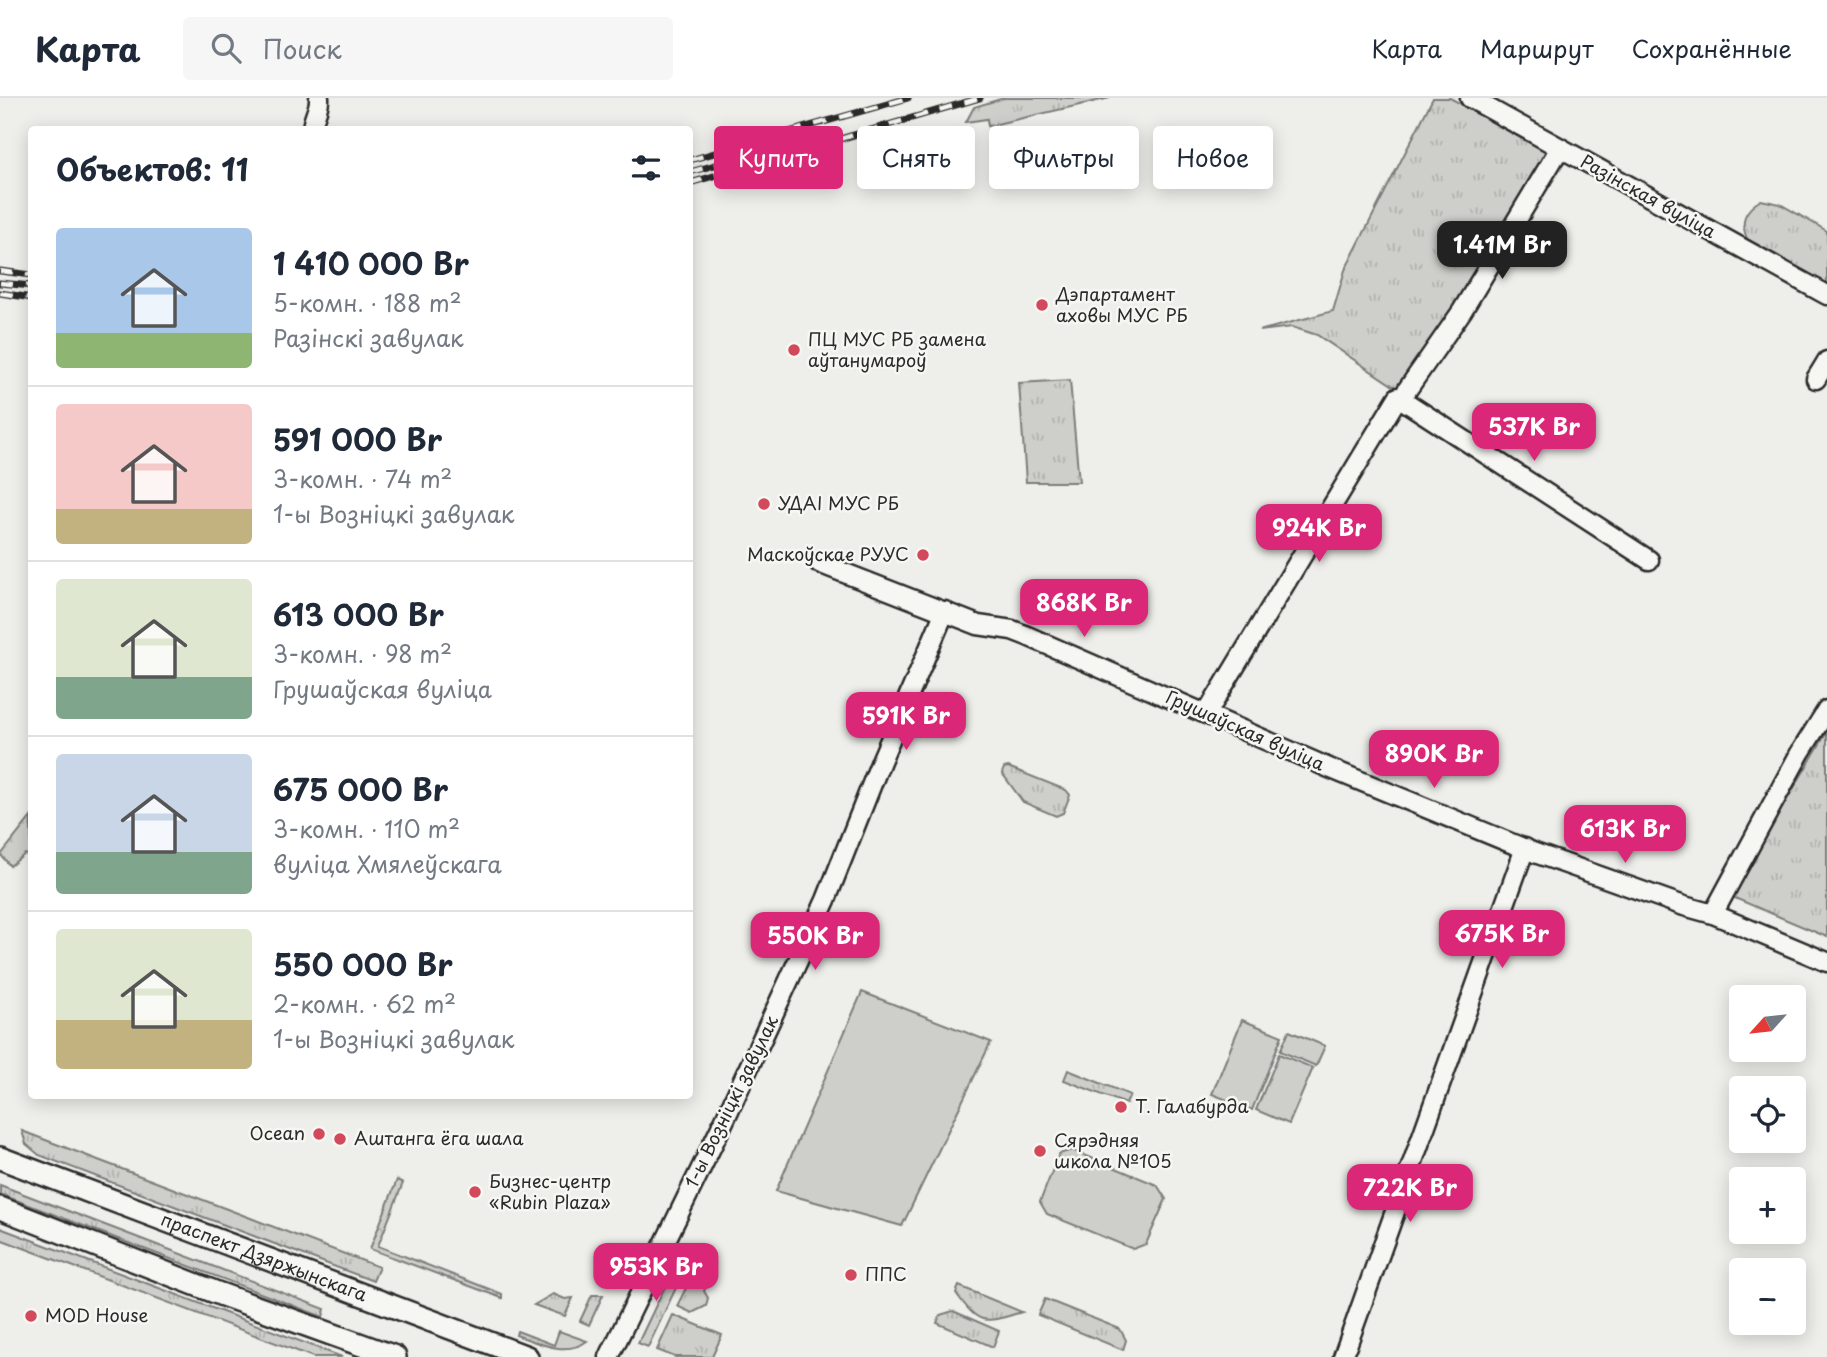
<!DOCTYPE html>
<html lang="ru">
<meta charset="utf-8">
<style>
body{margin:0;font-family:"Playpen Sans",sans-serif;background:#f6f6f7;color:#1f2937;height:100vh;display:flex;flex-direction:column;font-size:26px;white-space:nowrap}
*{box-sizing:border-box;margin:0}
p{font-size:23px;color:#747a83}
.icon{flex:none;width:38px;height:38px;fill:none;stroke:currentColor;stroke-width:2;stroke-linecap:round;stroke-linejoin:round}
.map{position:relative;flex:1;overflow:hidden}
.panel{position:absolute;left:28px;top:28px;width:665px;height:973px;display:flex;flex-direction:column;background:#fff;border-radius:7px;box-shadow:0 4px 18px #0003}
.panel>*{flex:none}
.hud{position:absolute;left:714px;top:28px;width:665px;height:63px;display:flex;gap:14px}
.needle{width:46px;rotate:243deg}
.buttons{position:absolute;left:1729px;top:887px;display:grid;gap:14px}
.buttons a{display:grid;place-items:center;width:77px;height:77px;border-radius:7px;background:#fff;box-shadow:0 4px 18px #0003;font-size:35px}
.price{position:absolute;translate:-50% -60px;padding:0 16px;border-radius:14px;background:#db2777;color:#fff;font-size:23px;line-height:46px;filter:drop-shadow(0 2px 4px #0008)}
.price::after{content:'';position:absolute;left:50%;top:42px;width:21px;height:16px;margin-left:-10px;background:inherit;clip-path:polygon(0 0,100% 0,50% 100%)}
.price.selected{background:#222;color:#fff}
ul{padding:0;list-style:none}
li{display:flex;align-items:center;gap:21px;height:175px;padding:0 28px}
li+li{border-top:2px solid #e0e1e3}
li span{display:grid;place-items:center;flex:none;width:196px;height:140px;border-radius:7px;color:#555}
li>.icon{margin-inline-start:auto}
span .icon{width:84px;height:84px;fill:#fffc;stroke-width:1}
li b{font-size:30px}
h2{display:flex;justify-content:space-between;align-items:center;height:84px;padding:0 28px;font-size:30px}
.chip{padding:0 24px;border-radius:7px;background:#fff;box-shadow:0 4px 18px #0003;font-size:24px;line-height:63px}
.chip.selected{background:#db2777;color:#fff}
header{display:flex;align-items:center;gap:42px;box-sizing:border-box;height:98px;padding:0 35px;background:#fff;border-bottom:2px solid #e0e1e3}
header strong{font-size:33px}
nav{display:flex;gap:38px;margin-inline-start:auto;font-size:24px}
.search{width:490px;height:63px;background:#f6f6f7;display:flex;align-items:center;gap:18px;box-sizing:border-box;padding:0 24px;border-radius:7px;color:#747a83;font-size:26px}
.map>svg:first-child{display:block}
.grass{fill:url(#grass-tufts);stroke:#7c7c7a;stroke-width:2}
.pitch{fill:#cececa;stroke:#7c7c7a;stroke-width:2}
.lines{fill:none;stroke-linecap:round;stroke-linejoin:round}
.minor-casing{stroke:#2b2b2b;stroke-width:23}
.major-casing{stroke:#2b2b2b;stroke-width:26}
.minor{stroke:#f6f6f2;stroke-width:18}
.major{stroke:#f6f6f2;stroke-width:21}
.rail-casing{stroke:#2b2b2b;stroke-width:7}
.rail{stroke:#f6f6f2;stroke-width:4.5;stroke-dasharray:13;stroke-linecap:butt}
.poi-dot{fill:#d1495b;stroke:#f6f6f2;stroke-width:2.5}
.labels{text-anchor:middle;stroke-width:5;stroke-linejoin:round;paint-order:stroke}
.street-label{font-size:18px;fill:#2b2b2b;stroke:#f6f6f2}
.poi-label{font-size:18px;fill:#2b2b2b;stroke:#f6f6f2;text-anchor:start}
</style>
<header>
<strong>Карта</strong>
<div class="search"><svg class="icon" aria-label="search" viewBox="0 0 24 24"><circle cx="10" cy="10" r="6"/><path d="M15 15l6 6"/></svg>Поиск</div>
<nav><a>Карта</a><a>Маршрут</a><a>Сохранённые</a></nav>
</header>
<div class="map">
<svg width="1827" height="1259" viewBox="0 0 1827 1259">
<defs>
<pattern id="grass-tufts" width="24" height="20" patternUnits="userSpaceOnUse" patternTransform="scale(1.75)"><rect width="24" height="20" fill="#cececa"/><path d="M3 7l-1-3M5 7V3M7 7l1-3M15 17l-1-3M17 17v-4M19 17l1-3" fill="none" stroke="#b1b1ae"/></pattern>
</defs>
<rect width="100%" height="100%" fill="#eeeeea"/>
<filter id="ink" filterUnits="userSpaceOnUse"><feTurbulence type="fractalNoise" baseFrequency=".0143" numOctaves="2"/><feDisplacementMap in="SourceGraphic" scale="14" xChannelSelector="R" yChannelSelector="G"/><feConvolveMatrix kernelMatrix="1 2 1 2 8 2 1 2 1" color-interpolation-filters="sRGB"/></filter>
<g filter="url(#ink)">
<g class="grass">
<polygon points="1004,0 1110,0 988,28 987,21 966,24 974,9"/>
<polygon points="1433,0 1450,0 1551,53 1403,289 1407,297 1317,237 1292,229 1259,233 1333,213 1345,172"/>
<path d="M1761 102 1780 106 1827 133V187L1747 141C1740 123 1744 112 1761 102Z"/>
<polygon points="1070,282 1079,384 1026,384 1019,285"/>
<polygon points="1827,634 1827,839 1730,798"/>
<polygon points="1008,669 1066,692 1070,697 1063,715 1056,718 1023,704 1002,675 1004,670"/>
<polygon points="31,719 31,758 25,756 10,768 1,757"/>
<polygon points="1068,972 1130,997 1126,1006 1064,982"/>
<polygon points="22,1033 379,1169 373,1183 39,1057 26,1046"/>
<polygon points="397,1082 403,1085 378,1148 502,1196 502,1200 370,1151"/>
<polygon points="0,1087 325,1211 323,1219 0,1096"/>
<polygon points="0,1130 342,1259 313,1259 0,1141"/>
<polygon points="691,1158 648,1249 638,1245 678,1161"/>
<polygon points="695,1172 711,1177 704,1193 708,1200 706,1208 692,1215 677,1208"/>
<path d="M959 1188 1022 1214C985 1225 980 1229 956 1195Z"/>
<polygon points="553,1196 565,1201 573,1200 565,1218 534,1207"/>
<polygon points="592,1197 603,1197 589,1227 580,1223"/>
<polygon points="1045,1201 1120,1231 1126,1242 1123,1252 1038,1217"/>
<polygon points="953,1213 999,1233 993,1249 937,1225 940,1217"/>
<polygon points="673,1217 722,1237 712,1259 675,1259 657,1252"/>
<path d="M517 1233 554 1247 559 1233 587 1243C566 1259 538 1245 516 1237Z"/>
</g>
<g class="pitch">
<polygon points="862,894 991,944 902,1128 776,1093"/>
<polygon points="1242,922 1282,938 1252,1012 1212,996"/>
<polygon points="1289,933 1325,948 1316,968 1280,953"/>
<polygon points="1279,956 1313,970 1289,1026 1256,1012"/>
<polygon points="1072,1052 1157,1087 1166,1101 1146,1146 1133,1151 1047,1116 1040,1104 1059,1056"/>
</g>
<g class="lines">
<defs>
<g id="minor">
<polyline points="1470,0 1827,197"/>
<path d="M312 32C312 20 320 11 319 0"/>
<polyline points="1816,281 1827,263"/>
<polyline points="1407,292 1462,213 1560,50"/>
<polyline points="819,465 978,527 1012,532 1025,537 1329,670 1535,755 1684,808 1713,816 1827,864"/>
<polyline points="1207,615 1398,299 1649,462"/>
<polyline points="1713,816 1800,655 1827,612"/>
<polyline points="609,1259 725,1021 826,802 881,663 945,513"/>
<polyline points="1343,1259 1525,750"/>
</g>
<g id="major">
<path id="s1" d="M0 1060 527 1259"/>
<polyline points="0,1110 220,1196 395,1259"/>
</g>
</defs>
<use href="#minor" class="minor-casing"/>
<use href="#major" class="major-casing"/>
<use href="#minor" class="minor"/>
<use href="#major" class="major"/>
<defs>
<g id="rail">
<polyline points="690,62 908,0"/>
<polyline points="690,74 740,60"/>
<polyline points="690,85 980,0"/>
<polyline points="0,173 32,177"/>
<polyline points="0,185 32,188"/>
<polyline points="0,195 32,200"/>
</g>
</defs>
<use href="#rail" class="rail-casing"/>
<use href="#rail" class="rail"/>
</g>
</g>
<g class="poi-dot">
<circle cx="1042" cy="207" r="7"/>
<circle cx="794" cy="252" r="7"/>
<circle cx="764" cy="406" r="7"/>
<circle cx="923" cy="457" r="7"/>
<circle cx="1121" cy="1009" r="7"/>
<circle cx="319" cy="1036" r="7"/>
<circle cx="340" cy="1041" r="7"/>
<circle cx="1040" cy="1053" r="7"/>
<circle cx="475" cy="1094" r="7"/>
<circle cx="851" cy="1177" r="7"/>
<circle cx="31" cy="1218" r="7"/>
</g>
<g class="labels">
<g class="street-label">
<text transform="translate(1648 99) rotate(29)" y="6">Разінская вуліца</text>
<text transform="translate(1245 633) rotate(24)" y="6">Грушаўская вуліца</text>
<text transform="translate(732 1004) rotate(-64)" y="6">1-ы Возніцкі завулак</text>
<text dy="6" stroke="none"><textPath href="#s1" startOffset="282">праспект Дзяржынскага</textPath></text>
</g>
<g class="poi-label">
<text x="1056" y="203">Дэпартамент<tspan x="1056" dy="21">аховы МУС РБ</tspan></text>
<text x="808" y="248">ПЦ МУС РБ замена<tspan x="808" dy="21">аўтанумароў</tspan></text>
<text x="778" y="412">УДАІ МУС РБ</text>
<text x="909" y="463" text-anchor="end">Маскоўскае РУУС</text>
<text x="1135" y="1015">Т. Галабурда</text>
<text x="305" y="1042" text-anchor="end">Ocean</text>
<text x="354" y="1047">Аштанга ёга шала</text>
<text x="1054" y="1049">Сярэдняя<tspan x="1054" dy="21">школа №105</tspan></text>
<text x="489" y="1090">Бизнес-центр<tspan x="489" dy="21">«Rubin Plaza»</tspan></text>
<text x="865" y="1183">ППС</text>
<text x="45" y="1224">MOD House</text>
</g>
</g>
</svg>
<div class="buttons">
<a><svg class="needle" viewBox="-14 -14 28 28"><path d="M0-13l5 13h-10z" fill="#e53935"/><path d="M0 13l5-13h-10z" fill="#747a83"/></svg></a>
<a><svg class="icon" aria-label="locate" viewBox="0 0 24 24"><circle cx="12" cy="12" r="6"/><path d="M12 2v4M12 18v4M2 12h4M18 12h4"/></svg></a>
<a>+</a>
<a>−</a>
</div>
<b class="price selected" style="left:1502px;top:183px">1.41M Br</b>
<b class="price" style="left:1534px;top:365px">537K Br</b>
<b class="price" style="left:1319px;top:466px">924K Br</b>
<b class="price" style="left:1084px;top:541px">868K Br</b>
<b class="price" style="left:906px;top:654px">591K Br</b>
<b class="price" style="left:1434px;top:692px">890K Br</b>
<b class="price" style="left:1625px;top:767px">613K Br</b>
<b class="price" style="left:1502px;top:872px">675K Br</b>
<b class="price" style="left:815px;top:874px">550K Br</b>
<b class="price" style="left:1410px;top:1126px">722K Br</b>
<b class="price" style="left:656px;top:1205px">953K Br</b>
<div class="hud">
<a class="chip selected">Купить</a>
<a class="chip">Снять</a>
<a class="chip">Фильтры</a>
<a class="chip">Новое</a>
</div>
<section class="panel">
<h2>Объектов: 11<svg class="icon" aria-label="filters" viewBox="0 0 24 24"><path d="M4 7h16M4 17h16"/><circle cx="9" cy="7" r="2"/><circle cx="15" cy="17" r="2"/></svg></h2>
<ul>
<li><span style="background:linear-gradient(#a9c7e8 75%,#8fb573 0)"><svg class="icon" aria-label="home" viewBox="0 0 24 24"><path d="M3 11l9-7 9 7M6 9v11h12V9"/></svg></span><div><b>1 410 000 Br</b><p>5-комн. · 188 m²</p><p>Разінскі завулак</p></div></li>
<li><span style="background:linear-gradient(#f6c9c9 75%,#c2b280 0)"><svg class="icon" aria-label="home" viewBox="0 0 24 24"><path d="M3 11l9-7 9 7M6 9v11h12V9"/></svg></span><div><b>591 000 Br</b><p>3-комн. · 74 m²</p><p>1-ы Возніцкі завулак</p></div></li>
<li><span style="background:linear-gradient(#dfe7d0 70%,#7fa58c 0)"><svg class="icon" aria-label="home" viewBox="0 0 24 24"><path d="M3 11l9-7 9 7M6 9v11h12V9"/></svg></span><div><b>613 000 Br</b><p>3-комн. · 98 m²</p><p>Грушаўская вуліца</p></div></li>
<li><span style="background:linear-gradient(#c9d6e8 70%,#7fa58c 0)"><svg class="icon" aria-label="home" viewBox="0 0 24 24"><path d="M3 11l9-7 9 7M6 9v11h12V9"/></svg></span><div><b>675 000 Br</b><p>3-комн. · 110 m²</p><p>вуліца Хмялеўскага</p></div></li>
<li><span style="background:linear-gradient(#dfe7d0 65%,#c2b280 0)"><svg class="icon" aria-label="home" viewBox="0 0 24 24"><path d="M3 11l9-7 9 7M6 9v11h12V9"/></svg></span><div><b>550 000 Br</b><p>2-комн. · 62 m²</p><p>1-ы Возніцкі завулак</p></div></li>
</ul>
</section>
</div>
